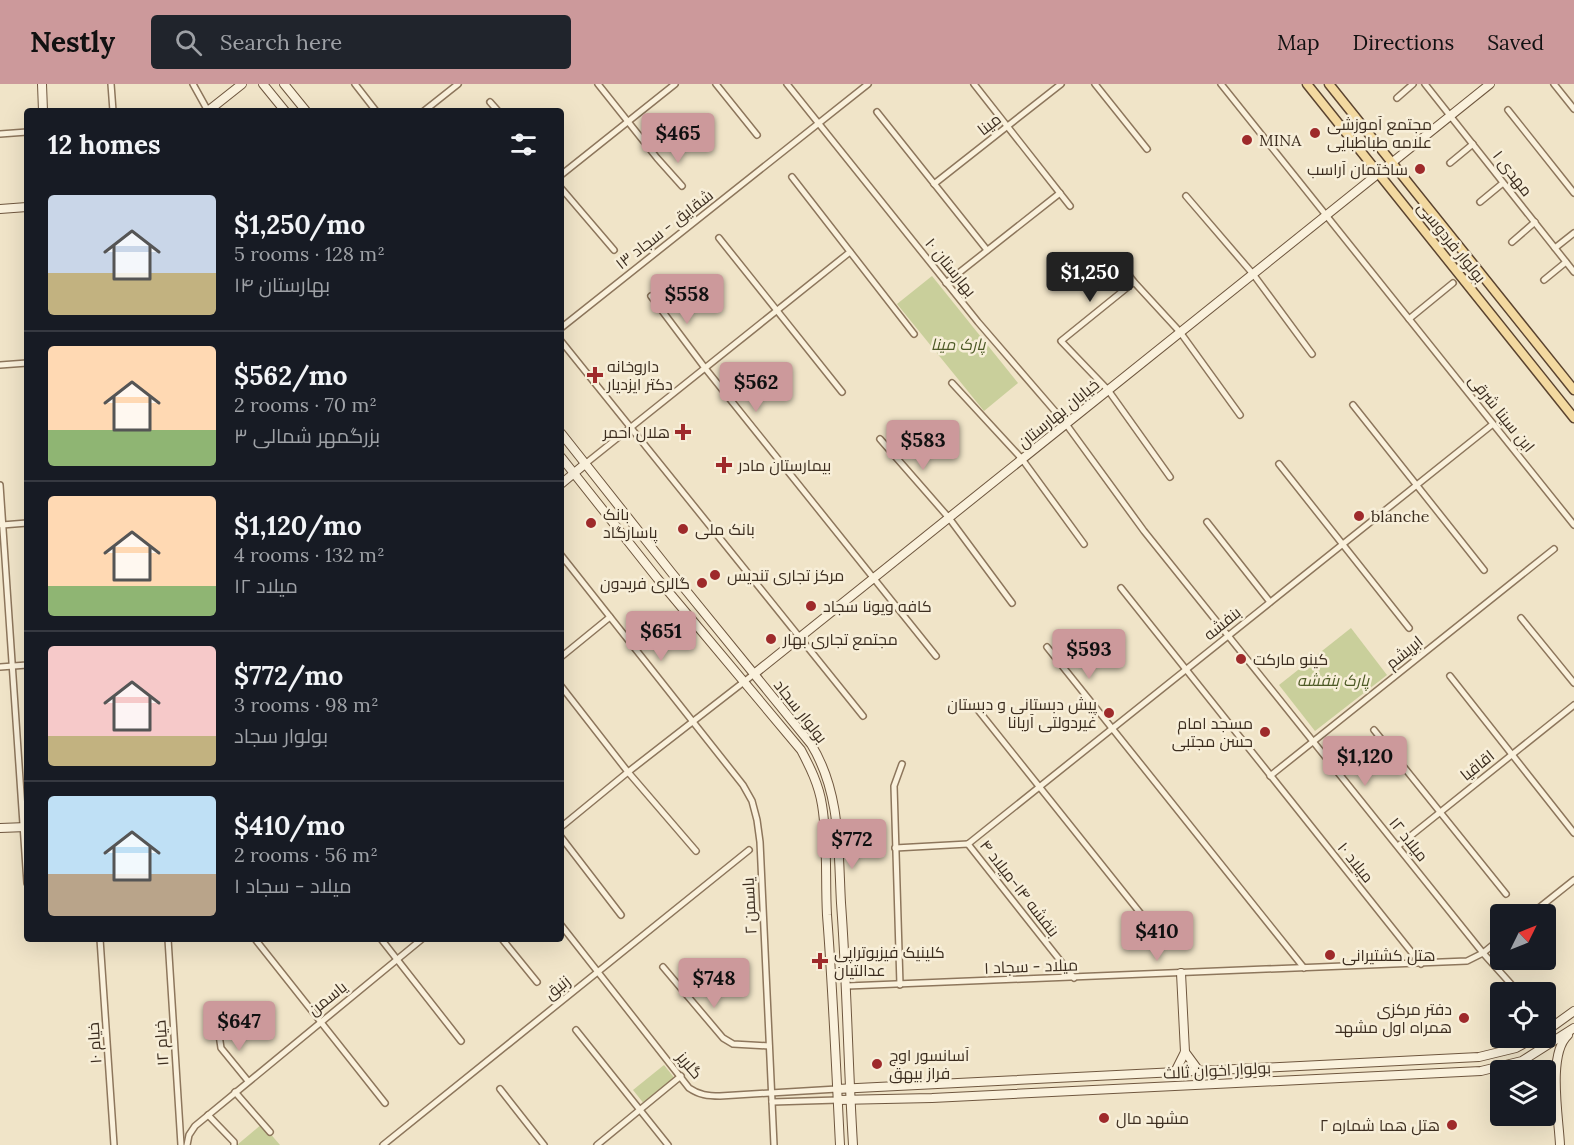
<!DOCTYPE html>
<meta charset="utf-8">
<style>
body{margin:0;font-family:Lora,Cairo,serif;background:#20242c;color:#f1f3f6;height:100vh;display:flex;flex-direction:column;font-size:22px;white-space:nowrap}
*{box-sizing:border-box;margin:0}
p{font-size:20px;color:#9ea1a6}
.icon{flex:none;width:33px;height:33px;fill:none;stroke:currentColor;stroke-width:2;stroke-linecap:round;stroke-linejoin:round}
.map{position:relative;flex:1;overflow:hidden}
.side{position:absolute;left:24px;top:24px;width:540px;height:834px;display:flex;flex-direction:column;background:#171b24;border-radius:6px;box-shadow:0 6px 24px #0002}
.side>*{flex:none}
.needle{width:39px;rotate:47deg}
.fabs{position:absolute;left:1490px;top:820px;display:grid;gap:12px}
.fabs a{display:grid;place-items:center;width:66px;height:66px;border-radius:6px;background:#171b24;box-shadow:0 6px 24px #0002;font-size:30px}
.price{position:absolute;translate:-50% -51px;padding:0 14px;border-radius:6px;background:#cc999b;color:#111;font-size:20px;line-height:39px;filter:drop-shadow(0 2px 3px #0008)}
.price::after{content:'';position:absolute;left:50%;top:36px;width:18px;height:14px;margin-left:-9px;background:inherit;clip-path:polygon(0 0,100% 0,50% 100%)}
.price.active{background:#222;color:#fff}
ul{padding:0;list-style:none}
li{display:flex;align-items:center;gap:18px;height:150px;padding:0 24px}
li+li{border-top:2px solid #363941}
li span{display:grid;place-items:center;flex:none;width:168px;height:120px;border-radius:6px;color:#555}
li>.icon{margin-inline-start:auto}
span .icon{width:72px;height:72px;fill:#fffc;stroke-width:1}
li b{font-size:26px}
h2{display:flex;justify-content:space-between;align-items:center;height:72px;padding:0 24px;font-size:26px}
header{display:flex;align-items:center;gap:36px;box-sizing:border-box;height:84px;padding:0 30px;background:#cc999b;color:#111}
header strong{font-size:28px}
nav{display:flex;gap:33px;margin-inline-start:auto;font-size:21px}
.search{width:420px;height:54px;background:#20242c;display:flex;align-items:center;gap:15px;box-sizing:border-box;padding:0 21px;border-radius:6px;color:#9ea1a6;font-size:22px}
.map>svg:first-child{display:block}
.green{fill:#c9cf9b}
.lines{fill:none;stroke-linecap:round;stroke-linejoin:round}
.street-casing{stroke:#8d765c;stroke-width:8}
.secondary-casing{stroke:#6f573f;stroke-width:10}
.primary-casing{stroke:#5b4430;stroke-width:11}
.street{stroke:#faf1dc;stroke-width:5}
.secondary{stroke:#faf1dc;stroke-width:8}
.primary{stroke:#f3d9a0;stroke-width:8}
.poi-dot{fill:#9e2a2b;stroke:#f7eed8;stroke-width:2}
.labels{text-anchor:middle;stroke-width:5;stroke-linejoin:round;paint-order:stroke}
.street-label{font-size:16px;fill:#3d2e20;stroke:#f7eed8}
.poi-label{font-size:16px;fill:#3d2e20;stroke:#f7eed8;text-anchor:start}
.park-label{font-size:16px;font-style:italic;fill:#4d5a26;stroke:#f7eed8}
</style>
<header>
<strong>Nestly</strong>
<div class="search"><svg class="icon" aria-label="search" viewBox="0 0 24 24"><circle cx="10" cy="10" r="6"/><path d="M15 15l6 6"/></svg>Search here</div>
<nav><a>Map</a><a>Directions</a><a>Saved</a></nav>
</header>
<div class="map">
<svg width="1574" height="1061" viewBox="0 0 1574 1061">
<rect width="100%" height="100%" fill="#f0e4c8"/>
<g class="green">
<polygon points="932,192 1018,299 984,327 897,220"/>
<polygon points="1351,544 1387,591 1315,647 1279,601"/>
<polygon points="664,981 676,996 645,1021 633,1006"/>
<polygon points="262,1040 280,1061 237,1061"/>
</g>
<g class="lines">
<defs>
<g id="street">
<polyline points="111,0 113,27"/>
<polyline points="193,0 208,27"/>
<polyline points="355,0 376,27"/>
<polyline points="598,0 657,74 682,102"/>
<polyline points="716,0 757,51"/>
<polyline points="787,0 978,238 1066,340 1144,447 1483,869 1519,909"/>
<polyline points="974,0 1070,122"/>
<polyline points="1095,0 1147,65"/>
<polyline points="1221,0 1574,441"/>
<polyline points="1425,0 1574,188"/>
<polyline points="1554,0 1574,25"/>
<polyline points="1397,14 1413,0"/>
<polyline points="490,18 498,27"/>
<polyline points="1508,26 1574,109"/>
<polyline points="424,27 458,0"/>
<polyline points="877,28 987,166"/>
<polyline points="0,50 27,48"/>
<polyline points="1450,79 1473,60"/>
<polyline points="561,91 675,0"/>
<polyline points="792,93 914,250"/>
<polyline points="934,100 1061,0"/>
<polyline points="561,104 614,166"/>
<polyline points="1186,112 1253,190 1312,270"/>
<polyline points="1480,118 1503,99"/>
<polyline points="719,154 842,308"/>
<polyline points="1512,158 1535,138"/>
<polyline points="1555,164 1574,149"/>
<polyline points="1115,173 1134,198 1180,248 1240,331"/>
<polyline points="1544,196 1566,178"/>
<polyline points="1134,198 1061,257 1108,306 1170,393"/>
<polyline points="946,199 1060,109"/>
<polyline points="651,212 705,284 936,572"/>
<polyline points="1409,235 1453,199"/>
<polyline points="561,244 868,0"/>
<polyline points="561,257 863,632"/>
<polyline points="0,281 27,279"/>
<polyline points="952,299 1022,375 1084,460"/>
<polyline points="1353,321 1484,486"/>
<polyline points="880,355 949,434 1012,519"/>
<polyline points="585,380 850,168"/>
<polyline points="1279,380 1409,544"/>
<polyline points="0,401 27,799"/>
<polyline points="1207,438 1270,518"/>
<polyline points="2,441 27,439"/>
<polyline points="561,471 743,701 752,717 757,736 760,758 774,1061"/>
<polyline points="1121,504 1421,880"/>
<polyline points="1521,534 1574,599"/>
<polyline points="1047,563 1304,884"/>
<polyline points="561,573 610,533"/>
<polyline points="0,583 27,581"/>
<polyline points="1450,592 1574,749"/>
<polyline points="561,602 628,688 696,767"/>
<polyline points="974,621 1165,860"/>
<polyline points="1374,646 1506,810"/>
<polyline points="1270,692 1554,465"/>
<polyline points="561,743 628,688 754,590"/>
<polyline points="561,753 621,831"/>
<polyline points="968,760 1493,340"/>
<polyline points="968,760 1074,894"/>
<polyline points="1398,762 1574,621"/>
<polyline points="895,764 968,760"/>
<polyline points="1530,831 1574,796"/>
<path d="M561 841 689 1004C699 1011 708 1012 720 1012L837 1005"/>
<polyline points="100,855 114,1061"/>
<polyline points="168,855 181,1061"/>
<polyline points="255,855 385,1019"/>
<polyline points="381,855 461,957"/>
<polyline points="502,855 537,898"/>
<polyline points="663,883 723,954 733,960 769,962"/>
<polyline points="900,901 894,702 902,680"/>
<polyline points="847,902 1467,877 1483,869 1500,855"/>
<polyline points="218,944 221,964 248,997"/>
<polyline points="576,946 668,1061"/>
<polyline points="500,1005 544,1061"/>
<polyline points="235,1008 270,1048"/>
<polyline points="772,1018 838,1016"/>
<polyline points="208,1031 234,1058 234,1061"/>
<polyline points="187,1061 189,1051 195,1042 422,855"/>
<polyline points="383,1061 749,766"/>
<polyline points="597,1061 681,992"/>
</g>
<g id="secondary">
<polyline points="42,0 43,27"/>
<polyline points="263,0 285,27"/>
<polyline points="284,0 306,27"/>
<polyline points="208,27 242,0"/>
<polyline points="0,125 27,123"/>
<path d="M561 349 671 488 811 660C841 709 838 764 841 819 847 900 848 980 853 1061"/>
<path d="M561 373 657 494 801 666C810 683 819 701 822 721 828 757 825 795 827 831 833 908 836 984 840 1061"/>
<polyline points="561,400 585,380"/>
<polyline points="754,590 1490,0"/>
<polyline points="0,744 27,743"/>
<polyline points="1545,948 1574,927"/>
<polyline points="1185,968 1199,987"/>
<polyline points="1175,988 1185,968 1181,889"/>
<polyline points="837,1005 1479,973 1516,964 1534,954"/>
<polyline points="838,1016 932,1014 1481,987 1522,977 1574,944"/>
<path d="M1560 1061C1559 1035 1547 970 1568 951"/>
</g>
<g id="primary">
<polyline points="1307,0 1574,334"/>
<polyline points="1329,0 1574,306"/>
</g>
</defs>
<use href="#street" class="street-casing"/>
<use href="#secondary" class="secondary-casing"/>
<use href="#primary" class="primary-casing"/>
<use href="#street" class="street"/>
<use href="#secondary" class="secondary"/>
<use href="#primary" class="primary"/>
</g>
<g class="poi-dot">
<circle cx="1315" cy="49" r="6"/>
<circle cx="1247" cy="56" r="6"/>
<circle cx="1420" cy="85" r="6"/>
<path d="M592 282h6v6h6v6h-6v6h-6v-6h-6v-6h6z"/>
<path d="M680 339h6v6h6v6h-6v6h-6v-6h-6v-6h6z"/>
<path d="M721 372h6v6h6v6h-6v6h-6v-6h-6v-6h6z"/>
<circle cx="1359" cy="432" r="6"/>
<circle cx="591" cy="439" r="6"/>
<circle cx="683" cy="445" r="6"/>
<circle cx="715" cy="491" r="6"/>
<circle cx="702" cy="499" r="6"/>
<circle cx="811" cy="522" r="6"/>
<circle cx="771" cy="555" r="6"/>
<circle cx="1241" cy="575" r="6"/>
<circle cx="1109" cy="629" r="6"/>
<circle cx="1265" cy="648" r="6"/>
<circle cx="1330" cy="871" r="6"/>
<path d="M817 868h6v6h6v6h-6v6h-6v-6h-6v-6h6z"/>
<circle cx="1464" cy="934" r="6"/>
<circle cx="877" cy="980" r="6"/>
<circle cx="1104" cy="1034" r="6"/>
<circle cx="1452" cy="1041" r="6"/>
</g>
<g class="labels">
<g class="street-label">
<text transform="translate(989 40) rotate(-38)" y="6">مینا</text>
<text transform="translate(1513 89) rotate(52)" y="6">مهدی ۱</text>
<text transform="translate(664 145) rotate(-38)" y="6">شقایق - سجاد ۱۳</text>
<text transform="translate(1452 158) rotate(51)" y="6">بولوار فردوسی</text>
<text transform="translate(951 183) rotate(51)" y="6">بهارستان ۱۰</text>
<text transform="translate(1058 329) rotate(-39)" y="6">خیابان بهارستان</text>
<text transform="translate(1502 329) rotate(51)" y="6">ابن سینا شرقی</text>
<text transform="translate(1222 539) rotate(-39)" y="6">بنفشه</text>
<text transform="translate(1404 568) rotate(-39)" y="6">ابریشم</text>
<text transform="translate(801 627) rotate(52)" y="6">بولوار سجاد</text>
<text transform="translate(1477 681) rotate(-39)" y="6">اقاقیا</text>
<text transform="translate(1409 755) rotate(51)" y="6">میلاد ۱۲</text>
<text transform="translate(1356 778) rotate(51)" y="6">میلاد ۱۰</text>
<text transform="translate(1020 804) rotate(52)" y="6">بنفشه ۱۴-میلاد ۴</text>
<text transform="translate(749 822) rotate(-93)" y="6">یاسمن ۲</text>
<text transform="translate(1031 882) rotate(-2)" y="6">میلاد - سجاد ۱</text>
<text transform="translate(557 903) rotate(-39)" y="6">زنبق</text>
<text transform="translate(327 914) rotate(-39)" y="6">یاسمن</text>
<text transform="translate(94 959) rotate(-94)" y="6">خیام ۱۰</text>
<text transform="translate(161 959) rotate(-94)" y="6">خیام ۱۲</text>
<text transform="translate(690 981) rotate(50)" y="6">گلریز</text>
<text transform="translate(1217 986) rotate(-3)" y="6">بولوار اخوان ثالث</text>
</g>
<g class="poi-label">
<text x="1327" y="46">مجتمع آموزشی<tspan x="1327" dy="18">علامه طباطبایی</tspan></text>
<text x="1259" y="62">MINA</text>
<text x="1408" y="91" text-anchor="end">ساختمان آراسب</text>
<text x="607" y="288">داروخانه<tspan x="607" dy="18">دکتر ایزدیار</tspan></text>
<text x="670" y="354" text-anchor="end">هلال احمر</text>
<text x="738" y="387">بیمارستان مادر</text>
<text x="603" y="436">بانک<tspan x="603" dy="18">پاسارگاد</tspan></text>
<text x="1371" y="438">blanche</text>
<text x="695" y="451">بانک ملی</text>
<text x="727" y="497">مرکز تجاری تندیس</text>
<text x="690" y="505" text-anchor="end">گالری فریدون</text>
<text x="823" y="528">کافه ویونا سجاد</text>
<text x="783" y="561">مجتمع تجاری بهار</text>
<text x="1253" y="581">کینو مارکت</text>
<text x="1097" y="626" text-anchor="end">پیش دبستانی و دبستان<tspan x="1097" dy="18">غیردولتی آریانا</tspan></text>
<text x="1253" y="645" text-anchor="end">مسجد امام<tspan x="1253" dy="18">حسن مجتبی</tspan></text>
<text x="834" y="874">کلینیک فیزیوتراپی<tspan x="834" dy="18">عدالتیان</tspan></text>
<text x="1342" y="877">هتل کشتیرانی</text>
<text x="1452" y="931" text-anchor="end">دفتر مرکزی<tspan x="1452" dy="18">همراه اول مشهد</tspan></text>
<text x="889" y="977">آسانسور اوج<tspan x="889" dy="18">فراز بیهق</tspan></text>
<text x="1116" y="1040">مشهد مال</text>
<text x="1440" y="1047" text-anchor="end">هتل هما شماره ۲</text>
</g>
<g class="park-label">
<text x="958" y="266">پارک مینا</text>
<text x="1333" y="602">پارک بنفشه</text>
</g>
</g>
</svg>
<div class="fabs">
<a><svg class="needle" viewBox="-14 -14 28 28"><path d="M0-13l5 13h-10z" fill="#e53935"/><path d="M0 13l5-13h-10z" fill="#9ea1a6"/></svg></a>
<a><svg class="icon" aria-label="locate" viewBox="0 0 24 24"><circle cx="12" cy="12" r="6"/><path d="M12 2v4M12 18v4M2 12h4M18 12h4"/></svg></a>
<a><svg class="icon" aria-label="layers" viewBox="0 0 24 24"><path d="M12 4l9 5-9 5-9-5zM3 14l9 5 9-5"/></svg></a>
</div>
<b class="price" style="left:678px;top:80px">$465</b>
<b class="price active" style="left:1090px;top:219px">$1,250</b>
<b class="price" style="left:687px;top:241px">$558</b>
<b class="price" style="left:756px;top:329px">$562</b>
<b class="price" style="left:923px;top:387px">$583</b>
<b class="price" style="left:661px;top:578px">$651</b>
<b class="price" style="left:1089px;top:596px">$593</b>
<b class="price" style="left:1365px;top:703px">$1,120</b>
<b class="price" style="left:852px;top:786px">$772</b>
<b class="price" style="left:1157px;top:878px">$410</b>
<b class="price" style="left:714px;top:925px">$748</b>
<b class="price" style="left:239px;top:968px">$647</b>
<section class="side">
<h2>12 homes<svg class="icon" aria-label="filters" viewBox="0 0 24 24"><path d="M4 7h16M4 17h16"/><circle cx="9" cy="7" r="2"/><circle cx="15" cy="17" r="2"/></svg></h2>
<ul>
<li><span style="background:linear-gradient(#c9d6e8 65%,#c2b280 0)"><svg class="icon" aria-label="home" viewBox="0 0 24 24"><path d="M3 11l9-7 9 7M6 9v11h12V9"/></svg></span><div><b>$1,250/mo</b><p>5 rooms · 128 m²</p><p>بهارستان ۱۴</p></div></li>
<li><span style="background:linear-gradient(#ffd9b3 70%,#8fb573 0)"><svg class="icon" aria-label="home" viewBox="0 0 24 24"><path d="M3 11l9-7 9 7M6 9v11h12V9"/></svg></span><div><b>$562/mo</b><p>2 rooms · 70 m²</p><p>بزرگمهر شمالی ۳</p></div></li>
<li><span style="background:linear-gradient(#ffd9b3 75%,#8fb573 0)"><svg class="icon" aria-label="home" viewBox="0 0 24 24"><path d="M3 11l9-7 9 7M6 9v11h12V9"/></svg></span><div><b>$1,120/mo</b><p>4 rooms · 132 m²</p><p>میلاد ۱۲</p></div></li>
<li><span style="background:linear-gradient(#f6c9c9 75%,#c2b280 0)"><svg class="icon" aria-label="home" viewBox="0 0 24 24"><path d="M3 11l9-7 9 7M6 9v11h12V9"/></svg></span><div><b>$772/mo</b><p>3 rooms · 98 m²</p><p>بولوار سجاد</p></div></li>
<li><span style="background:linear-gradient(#bfe0f5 65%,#b9a48a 0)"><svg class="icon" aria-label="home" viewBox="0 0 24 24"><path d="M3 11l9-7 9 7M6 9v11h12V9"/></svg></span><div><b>$410/mo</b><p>2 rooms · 56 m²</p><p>میلاد - سجاد ۱</p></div></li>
</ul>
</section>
</div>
